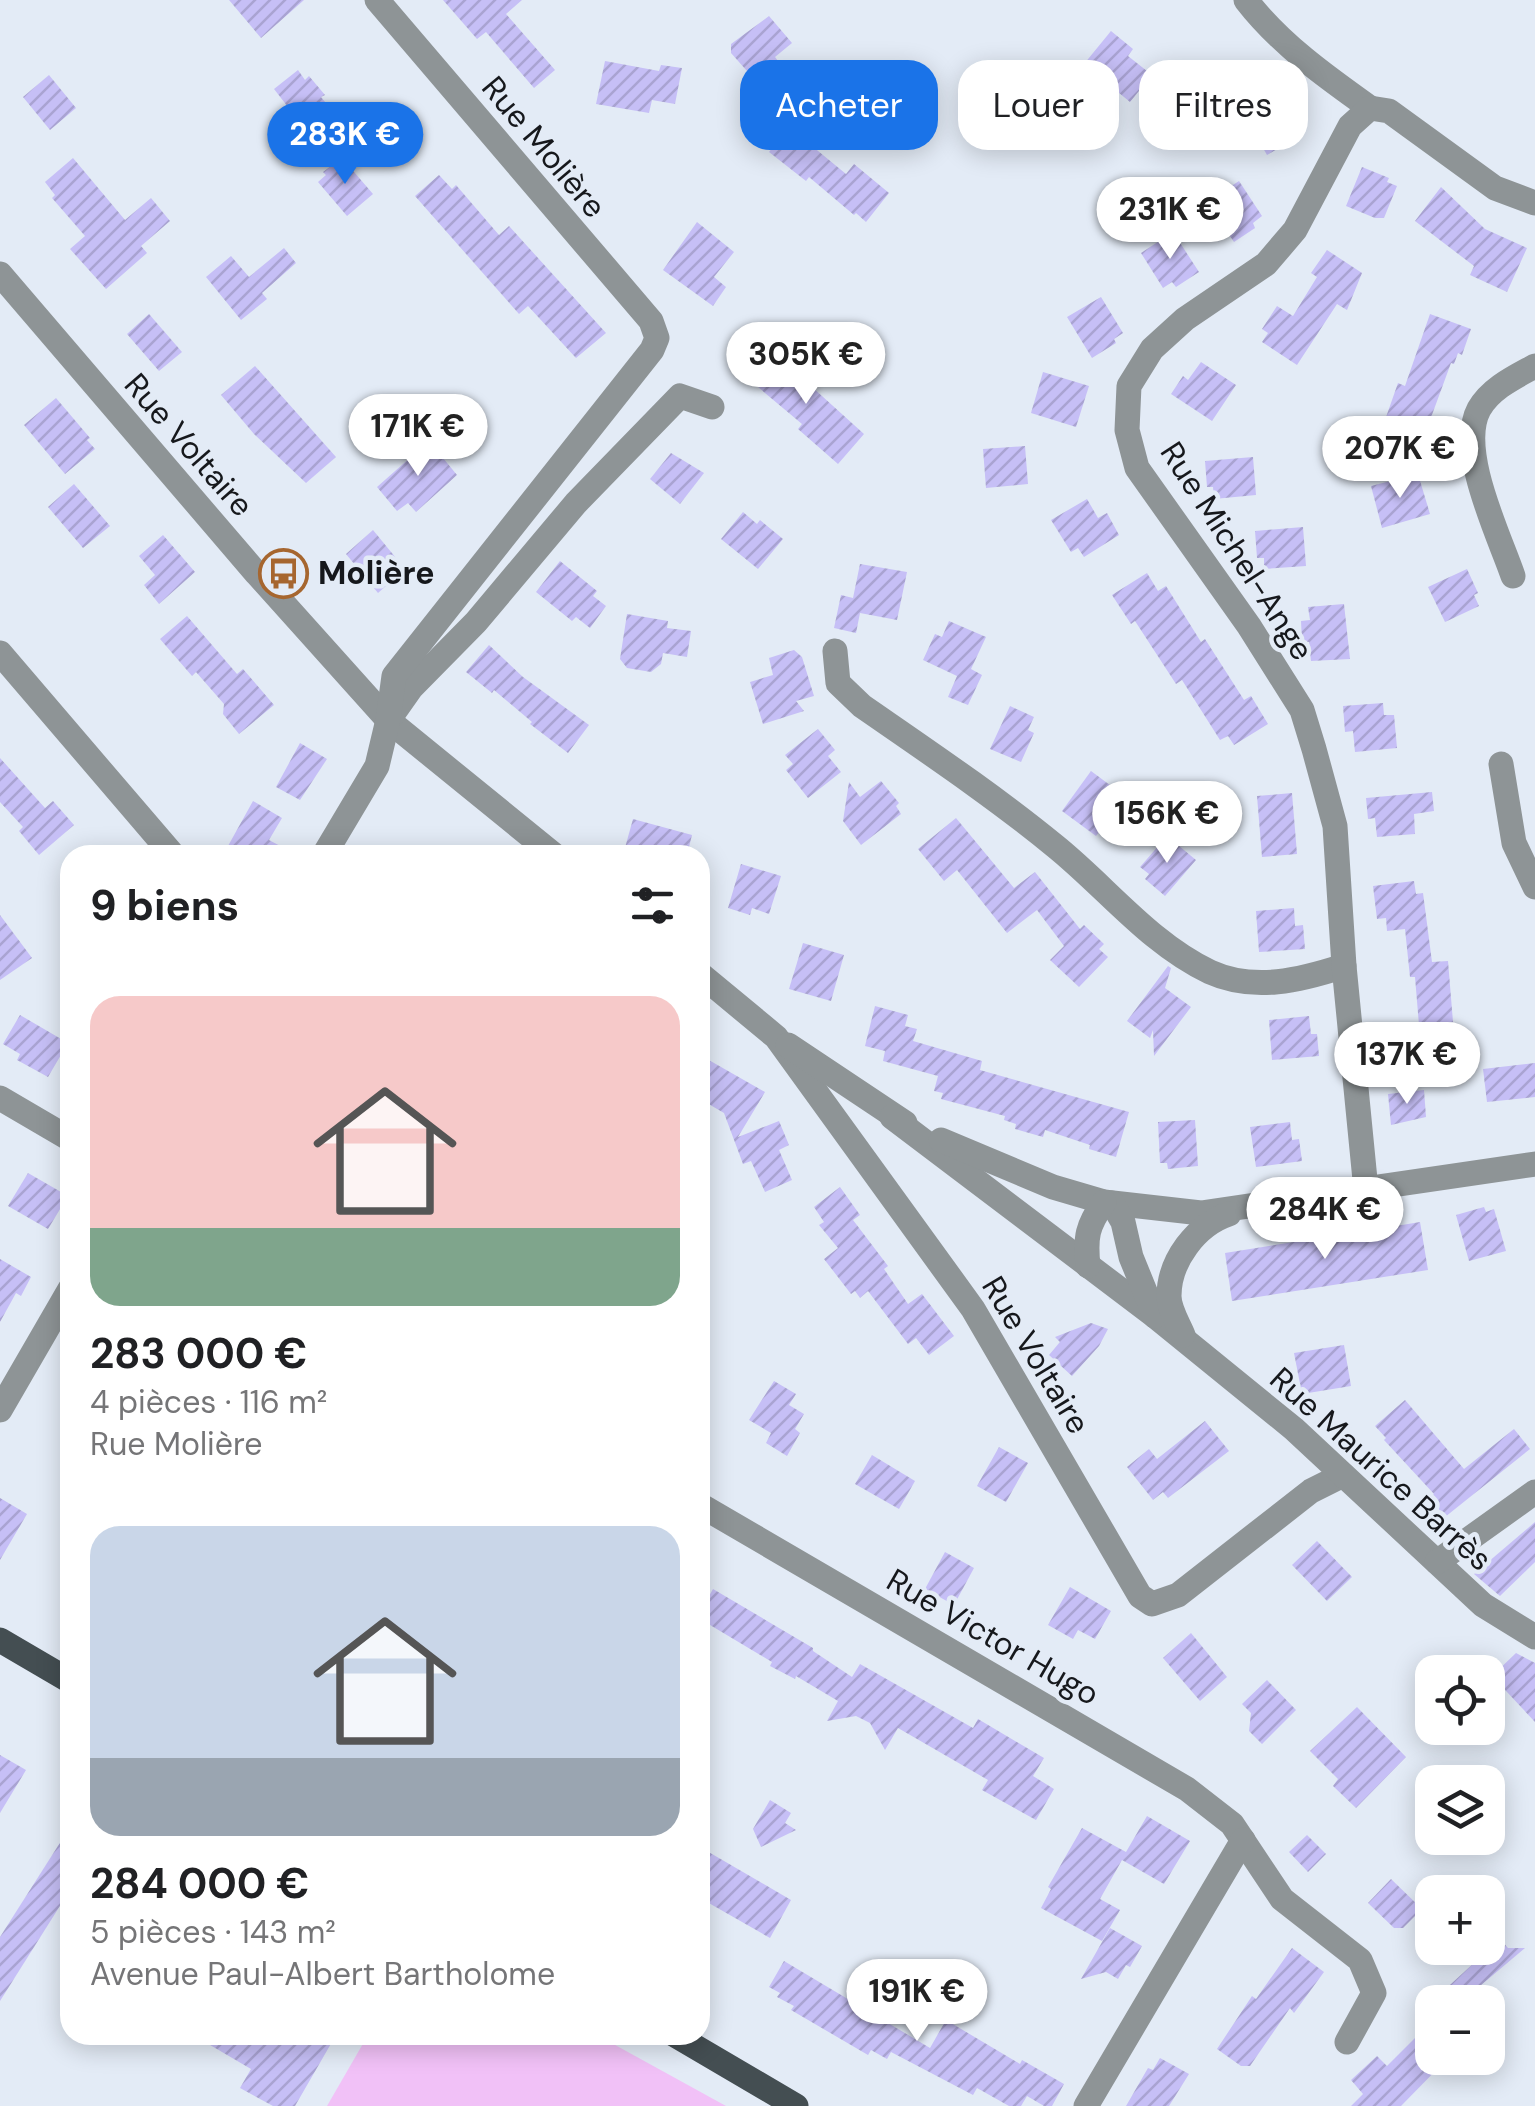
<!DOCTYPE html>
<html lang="fr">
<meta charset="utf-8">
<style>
body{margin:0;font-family:"DM Sans",sans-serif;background:#f6f6f6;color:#202124;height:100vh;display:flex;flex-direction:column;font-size:38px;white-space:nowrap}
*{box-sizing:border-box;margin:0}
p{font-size:32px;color:#757577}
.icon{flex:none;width:55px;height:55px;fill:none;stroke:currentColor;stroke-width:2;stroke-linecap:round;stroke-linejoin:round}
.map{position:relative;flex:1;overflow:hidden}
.panel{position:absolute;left:60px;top:845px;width:650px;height:1200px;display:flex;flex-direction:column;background:#fff;border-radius:30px;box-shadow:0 5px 25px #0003}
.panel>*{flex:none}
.banner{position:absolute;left:740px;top:60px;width:645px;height:90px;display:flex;gap:20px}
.tools{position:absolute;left:1415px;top:1655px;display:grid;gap:20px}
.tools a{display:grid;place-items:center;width:90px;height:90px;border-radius:20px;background:#fff;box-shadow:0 5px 25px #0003;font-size:50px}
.price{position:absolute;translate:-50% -85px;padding:0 22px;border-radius:35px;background:#fff;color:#222;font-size:32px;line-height:65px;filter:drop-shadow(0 2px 5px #0008)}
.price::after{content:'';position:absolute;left:50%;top:60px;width:30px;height:22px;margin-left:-15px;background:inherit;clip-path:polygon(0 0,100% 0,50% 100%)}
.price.active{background:#1a73e8;color:#fff}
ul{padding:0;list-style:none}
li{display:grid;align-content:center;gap:20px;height:530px;padding:0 30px}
li span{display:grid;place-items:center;height:310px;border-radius:30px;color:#555}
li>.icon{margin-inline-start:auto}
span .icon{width:180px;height:180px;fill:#fffc;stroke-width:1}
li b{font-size:42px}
h2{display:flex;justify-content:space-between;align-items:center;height:120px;padding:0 30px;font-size:42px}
.tag{padding:0 35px;border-radius:30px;background:#fff;box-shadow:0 5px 25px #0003;font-size:35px;line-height:90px}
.tag.active{background:#1a73e8;color:#fff}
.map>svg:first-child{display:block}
.grass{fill:#f1c1f7}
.building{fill:url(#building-hatch)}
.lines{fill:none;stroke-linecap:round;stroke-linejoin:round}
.minor{stroke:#8e9496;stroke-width:25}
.major{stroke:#444e52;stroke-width:25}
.labels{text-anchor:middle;stroke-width:9;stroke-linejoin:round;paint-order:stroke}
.street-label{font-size:32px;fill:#16181c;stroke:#e3ebf6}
.poi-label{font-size:32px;font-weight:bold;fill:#16181c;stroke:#e3ebf6;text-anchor:start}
</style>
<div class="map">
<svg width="1535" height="2106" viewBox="0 0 1535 2106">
<defs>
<pattern id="building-hatch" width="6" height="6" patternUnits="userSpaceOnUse" patternTransform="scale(2.5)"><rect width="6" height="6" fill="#c6bff6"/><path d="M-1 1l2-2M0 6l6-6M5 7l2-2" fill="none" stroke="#a9a3d2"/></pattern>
</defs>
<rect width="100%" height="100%" fill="#e3ebf6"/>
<polygon class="grass" points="368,2035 597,2035 726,2106 327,2106"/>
<g class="building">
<polygon points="229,0 304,0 261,38"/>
<polygon points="443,0 522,0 506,14 555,70 534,88 486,32 477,39"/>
<polygon points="769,16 792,43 775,57 778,61 755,80 731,53 731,44"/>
<polygon points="1111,31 1133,49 1128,56 1152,75 1130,102 1084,64"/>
<polygon points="605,61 659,71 661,65 682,68 675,104 652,100 649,113 596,104"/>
<polygon points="298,70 305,80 309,76 325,95 321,97 330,108 294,137 276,117 288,107 274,89"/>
<polygon points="49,75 76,108 50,130 23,97"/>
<polygon points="1280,91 1304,133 1267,155 1243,113"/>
<polygon points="789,127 846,174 854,164 889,193 866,222 856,213 854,215 809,177 806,181 769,152"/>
<polygon points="73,158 125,220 151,198 170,221 141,246 147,253 106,289 70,249 85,236 52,198 55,195 45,182"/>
<polygon points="342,158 373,194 347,216 318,182 326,175 323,172"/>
<polygon points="1362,167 1389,178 1387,182 1397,186 1384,218 1375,218 1346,206"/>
<polygon points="439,175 452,189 456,185 499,235 509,226 606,333 576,358 528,306 519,314 415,196"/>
<polygon points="1239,181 1262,216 1253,223 1255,228 1234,242 1207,202"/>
<polygon points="1441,187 1485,229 1527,248 1507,292 1470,275 1474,266 1415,221"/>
<polygon points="697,222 734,252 714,277 726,287 713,306 663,270"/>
<polygon points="1173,232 1199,272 1176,287 1172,282 1163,288 1141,253"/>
<polygon points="284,248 296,263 262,293 267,299 241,320 206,277 231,256 249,277"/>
<polygon points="1327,250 1362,273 1347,310 1337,304 1297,365 1262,342 1268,333 1262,329 1277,306 1293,316 1317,277 1311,273"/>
<polygon points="1101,297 1123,333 1114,339 1116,343 1092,358 1067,317"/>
<polygon points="149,314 182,352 159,371 127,334"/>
<polygon points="1430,314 1471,329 1462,355 1458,353 1454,364 1451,363 1429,423 1424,422 1420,433 1385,420 1398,383 1405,386"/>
<polygon points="770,349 864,434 838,464 798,429 802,424 746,377"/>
<polygon points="1201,362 1236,385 1212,421 1171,394 1183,376 1188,380"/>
<polygon points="255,366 336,457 306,483 254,434 221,395"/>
<polygon points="1043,372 1089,386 1076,427 1031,413"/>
<polygon points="56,398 90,438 87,440 95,449 65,474 24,425"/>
<polygon points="429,441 457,475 416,512 408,503 397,511 377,487"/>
<polygon points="1025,446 1028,484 986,488 983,449"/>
<polygon points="671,453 704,473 680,504 650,479"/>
<polygon points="1253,457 1256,495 1214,499 1213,487 1207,487 1205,461"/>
<polygon points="1418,474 1430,514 1382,528 1371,486"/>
<polygon points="74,484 110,526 83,548 48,507"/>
<polygon points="1087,499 1098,518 1107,513 1119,535 1084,557 1078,548 1071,552 1051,520"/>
<polygon points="743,512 757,524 760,520 783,539 758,569 721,539"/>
<polygon points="1303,527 1306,566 1264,569 1264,558 1257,558 1255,531"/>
<polygon points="373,530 405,569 378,593 346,554"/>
<polygon points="163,535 195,572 159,604 144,585 155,575 139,556"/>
<polygon points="560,561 597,591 593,596 606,606 590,628 576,617 572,621 536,592"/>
<polygon points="860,564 907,572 897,620 860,613 856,633 834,628 841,595 853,598"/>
<polygon points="1467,569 1478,593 1474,595 1479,606 1445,622 1428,587"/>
<polygon points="1147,573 1158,591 1166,586 1201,642 1205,639 1244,700 1251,696 1268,724 1234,745 1228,736 1220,740 1182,680 1176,684 1135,621 1131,624 1112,595"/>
<polygon points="1344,604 1350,659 1311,661 1309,642 1302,642 1301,621 1310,620 1308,607"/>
<polygon points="627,614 668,621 667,628 691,631 687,657 663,653 661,664 651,672 627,668 620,659"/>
<polygon points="187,616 237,674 243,669 274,705 239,734 223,714 224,704 196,672 192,676 160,639"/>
<polygon points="949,621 986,637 971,669 982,675 968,705 948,697 957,676 923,660 935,634 942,637"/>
<polygon points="489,645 523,677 589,725 568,753 530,724 532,722 494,690 492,693 466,672"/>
<polygon points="794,650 802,657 814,696 796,701 804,711 763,724 750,682 773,675 769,658"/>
<polygon points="1383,703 1384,715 1394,715 1397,748 1355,752 1353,731 1345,732 1343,706"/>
<polygon points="1010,706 1034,717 1028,730 1034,733 1021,762 990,749"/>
<polygon points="818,729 835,750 828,756 841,772 808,798 786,770 793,764 785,755"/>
<polygon points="300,743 327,759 300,800 276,787"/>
<polygon points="0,758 45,808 53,801 74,825 39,855 19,831 23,827 0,802"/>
<polygon points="1091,771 1126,797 1096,836 1062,811"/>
<polygon points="881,781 899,803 896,806 901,814 861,845 843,821 849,782 860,797"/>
<polygon points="1432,792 1434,811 1414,814 1415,834 1377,837 1375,818 1368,819 1366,798"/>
<polygon points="1292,793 1297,854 1262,857 1257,796"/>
<polygon points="253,801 282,818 269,840 297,855 223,855"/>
<polygon points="956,818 1014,888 1035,872 1080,929 1084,925 1104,944 1099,949 1108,957 1079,987 1050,960 1064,946 1037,910 1007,933 957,870 944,881 918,849"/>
<polygon points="633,819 692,835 687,855 623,855"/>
<polygon points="1167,836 1196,860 1165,896 1145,879 1149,874 1140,867"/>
<polygon points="741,864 781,876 769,914 752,908 750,915 728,908"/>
<polygon points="1414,881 1416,894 1423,893 1432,962 1448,961 1453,1022 1419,1025 1415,977 1410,977 1405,929 1387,931 1386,918 1377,919 1373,886"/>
<polygon points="1294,908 1295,926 1303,925 1305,949 1259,952 1256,911"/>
<polygon points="0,915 32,958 0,980"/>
<polygon points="803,943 844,955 831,1001 789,989"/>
<polygon points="1168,966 1171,968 1165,988 1191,1007 1154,1056 1153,1030 1150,1038 1127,1021"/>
<polygon points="875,1006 908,1015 905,1026 917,1029 913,1041 982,1061 980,1070 1129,1112 1116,1157 1089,1149 1090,1145 1045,1130 1043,1137 1015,1129 1016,1124 1004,1120 1005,1116 941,1099 943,1093 934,1091 938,1076 883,1061 885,1051 865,1046"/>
<polygon points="20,1015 68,1043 48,1077 17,1060 20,1054 3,1044"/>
<polygon points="1309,1016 1311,1034 1317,1034 1319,1056 1272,1060 1269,1020"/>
<polygon points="700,1055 765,1092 738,1137 779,1121 789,1145 779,1150 792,1180 765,1192 751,1161 743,1164 724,1113 700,1099"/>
<polygon points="1535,1063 1535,1097 1487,1102 1483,1069"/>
<polygon points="1424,1090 1426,1117 1391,1125 1388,1094"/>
<polygon points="1195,1120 1198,1166 1168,1169 1167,1163 1160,1163 1158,1122"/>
<polygon points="1290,1122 1292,1140 1299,1139 1302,1161 1256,1167 1250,1127"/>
<polygon points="28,1173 68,1196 48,1229 8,1206"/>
<polygon points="840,1187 860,1215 853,1220 888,1266 884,1269 908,1304 922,1294 954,1336 929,1355 916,1338 908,1344 868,1291 860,1298 855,1291 851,1294 824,1259 838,1248 819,1225 824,1222 814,1207"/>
<polygon points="1484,1207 1486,1212 1494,1209 1506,1251 1469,1261 1456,1215"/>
<polygon points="1420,1222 1428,1270 1232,1301 1225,1253 1331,1236 1332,1242 1379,1235 1378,1229"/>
<polygon points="0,1259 31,1277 21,1296 16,1293 0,1322"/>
<polygon points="1091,1323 1108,1329 1099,1346 1072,1376 1049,1355 1060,1342 1055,1337"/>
<polygon points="1344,1345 1351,1386 1302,1394 1294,1353"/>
<polygon points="774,1381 796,1394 789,1405 804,1414 795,1429 800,1433 787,1456 766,1443 771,1433 749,1420"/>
<polygon points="1405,1400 1464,1469 1514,1429 1530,1449 1445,1517 1430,1498 1434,1494 1384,1440 1386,1438 1375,1426"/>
<polygon points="1205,1421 1229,1451 1168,1498 1163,1492 1153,1500 1127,1467 1149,1449 1157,1459"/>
<polygon points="999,1447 1028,1463 1006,1502 977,1486"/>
<polygon points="872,1455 915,1481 899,1509 855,1484"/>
<polygon points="0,1498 27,1514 0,1560"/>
<polygon points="1535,1522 1535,1562 1500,1596 1474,1574"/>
<polygon points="1317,1541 1352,1577 1327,1601 1292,1565"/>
<polygon points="945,1552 974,1568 954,1605 925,1589"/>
<polygon points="1070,1587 1111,1611 1095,1639 1078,1630 1073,1639 1048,1625"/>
<polygon points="713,1589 813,1648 813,1651 852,1677 860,1664 973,1728 978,1719 1044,1758 1033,1776 1054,1789 1036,1820 982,1790 988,1780 898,1728 885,1750 870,1723 856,1716 827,1721 838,1701 796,1676 795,1679 770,1666 772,1662 700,1619 700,1612"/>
<polygon points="1191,1633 1227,1677 1200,1701 1163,1658"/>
<polygon points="1516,1653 1535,1663 1535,1722 1492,1676"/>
<polygon points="1267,1680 1296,1710 1262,1744 1249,1731 1251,1713 1242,1704"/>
<polygon points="1357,1707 1406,1757 1356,1808 1333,1786 1338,1779 1310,1751"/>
<polygon points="0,1755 26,1770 0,1813"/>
<polygon points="770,1800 791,1813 785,1823 796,1830 761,1847 753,1829"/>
<polygon points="1147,1816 1190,1841 1164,1884 1122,1860 1100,1899 1120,1910 1102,1941 1041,1908 1051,1889 1048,1887 1082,1828 1126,1852"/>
<polygon points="70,1827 70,1890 0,2001 0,1937"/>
<polygon points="1307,1835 1326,1854 1308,1872 1289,1852"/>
<polygon points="700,1847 791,1900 770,1938 700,1898"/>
<polygon points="1391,1879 1422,1909 1403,1928 1394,1928 1368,1903"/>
<polygon points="1488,1925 1508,1948 1525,1948 1461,2002 1432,2002 1432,2027 1428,2031 1415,2017 1475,1962 1462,1948 1488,1948"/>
<polygon points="1110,1928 1142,1946 1130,1967 1126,1965 1118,1979 1106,1972 1081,1979"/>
<polygon points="1292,1948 1324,1972 1294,2013 1290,2008 1250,2066 1241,2066 1217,2049 1252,1996 1256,1999"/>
<polygon points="784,1961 930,2048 946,2020 1020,2064 1022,2060 1064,2084 1052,2106 1044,2106 1027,2096 1021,2106 1009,2106 977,2088 973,2095 891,2052 887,2059 871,2050 868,2055 791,2010 794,2006 777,1997 780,1993 769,1987"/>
<polygon points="1422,2031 1432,2042 1432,2058 1448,2058 1401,2106 1351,2106 1363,2094 1351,2080 1377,2056 1387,2066"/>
<polygon points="193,2035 336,2035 295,2106 273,2106 240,2088 251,2069"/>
<polygon points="1160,2058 1189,2074 1169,2106 1126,2106 1148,2068 1153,2070"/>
</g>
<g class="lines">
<g class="minor">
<path d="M1246 0C1280 44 1325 76 1370 108"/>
<polyline points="0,274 257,574 388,720 554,855"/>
<path d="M1513 576C1499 535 1457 450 1479 409 1491 388 1515 377 1535 366"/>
<path d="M835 651 838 683 862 706C927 751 994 796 1055 846 1106 887 1149 943 1210 972 1254 992 1301 980 1344 966"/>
<polyline points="0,653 173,855"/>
<polyline points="392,715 411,688 476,622 576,503 680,396 712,407"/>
<polyline points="1501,764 1514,843 1535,887"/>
<polyline points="324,855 377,766 388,720 394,676 652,350 657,338 651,321 377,0"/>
<polyline points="700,974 776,1037 973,1309 1140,1596 1152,1604 1178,1595 1311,1491 1343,1475"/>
<polyline points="788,1045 905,1123"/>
<polyline points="0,1098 70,1139"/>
<polyline points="892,1117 1155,1316 1294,1429 1483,1605 1535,1637"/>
<polyline points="941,1140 1053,1187 1104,1202 1201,1213 1535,1164"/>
<polyline points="1366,1190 1344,966 1335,826 1314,749 1302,710 1249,626 1137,468 1127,430 1129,386 1152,349 1185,319 1266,264 1295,230 1350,126 1370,108 1389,111 1495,188 1535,203"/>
<polyline points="1112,1203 1123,1222 1131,1257 1155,1316"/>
<path d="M1088 1266C1085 1237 1087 1226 1104 1202"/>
<path d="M1183 1335C1178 1323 1169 1309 1169 1296 1169 1261 1196 1225 1229 1214"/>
<polyline points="0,1410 70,1289"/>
<polyline points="700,1505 1187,1789 1232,1824 1282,1899 1360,1960 1374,1993 1347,2042"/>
<polyline points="1437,1562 1535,1492"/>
<polyline points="1086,2106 1243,1840"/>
</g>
<g class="major">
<polyline points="0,1640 70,1681"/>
<polyline points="675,2035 796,2106"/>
</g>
</g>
<defs>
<symbol id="bus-ring" viewBox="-11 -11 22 22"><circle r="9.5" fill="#e3ebf6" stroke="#a6662f" stroke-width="1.5"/><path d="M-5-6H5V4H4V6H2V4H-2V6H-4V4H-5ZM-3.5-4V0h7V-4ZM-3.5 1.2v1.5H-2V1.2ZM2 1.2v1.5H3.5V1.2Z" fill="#a6662f"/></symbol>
</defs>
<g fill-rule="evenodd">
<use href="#bus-ring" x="256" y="546" width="55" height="55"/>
</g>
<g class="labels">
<g class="street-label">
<text transform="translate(544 147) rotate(50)" y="11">Rue Molière</text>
<text transform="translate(189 445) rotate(49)" y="11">Rue Voltaire</text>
<text transform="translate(1237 551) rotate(57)" y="11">Rue Michel-Ange</text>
<text transform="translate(1036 1355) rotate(59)" y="11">Rue Voltaire</text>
<text transform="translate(1381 1469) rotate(42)" y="11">Rue Maurice Barrès</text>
<text transform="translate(993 1637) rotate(30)" y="11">Rue Victor Hugo</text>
</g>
<g class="poi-label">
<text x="318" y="584">Molière</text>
</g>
</g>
</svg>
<div class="tools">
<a><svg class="icon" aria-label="locate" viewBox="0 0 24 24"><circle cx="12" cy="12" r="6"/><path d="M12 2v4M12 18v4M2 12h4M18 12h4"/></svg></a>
<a><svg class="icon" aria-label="layers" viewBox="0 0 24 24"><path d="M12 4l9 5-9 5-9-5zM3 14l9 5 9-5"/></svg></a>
<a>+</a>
<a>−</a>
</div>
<b class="price active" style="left:345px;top:187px">283K €</b>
<b class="price" style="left:1170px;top:262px">231K €</b>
<b class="price" style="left:806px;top:407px">305K €</b>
<b class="price" style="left:418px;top:479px">171K €</b>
<b class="price" style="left:1400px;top:501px">207K €</b>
<b class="price" style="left:1167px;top:866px">156K €</b>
<b class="price" style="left:1407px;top:1107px">137K €</b>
<b class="price" style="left:1325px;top:1262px">284K €</b>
<b class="price" style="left:917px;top:2044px">191K €</b>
<div class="banner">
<a class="tag active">Acheter</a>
<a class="tag">Louer</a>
<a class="tag">Filtres</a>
</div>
<section class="panel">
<h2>9 biens<svg class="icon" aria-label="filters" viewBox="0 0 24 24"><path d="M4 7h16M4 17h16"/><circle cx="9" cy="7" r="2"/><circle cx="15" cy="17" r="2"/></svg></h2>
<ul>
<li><span style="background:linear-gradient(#f6c9c9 75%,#7fa58c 0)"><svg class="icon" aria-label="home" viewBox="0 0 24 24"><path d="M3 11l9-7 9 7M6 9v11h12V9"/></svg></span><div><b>283 000 €</b><p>4 pièces · 116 m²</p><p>Rue Molière</p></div></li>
<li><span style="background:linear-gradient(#c9d6e8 75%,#9aa5b1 0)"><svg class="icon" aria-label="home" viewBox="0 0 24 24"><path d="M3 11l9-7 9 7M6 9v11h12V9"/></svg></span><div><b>284 000 €</b><p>5 pièces · 143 m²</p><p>Avenue Paul-Albert Bartholome</p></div></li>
</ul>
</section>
</div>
